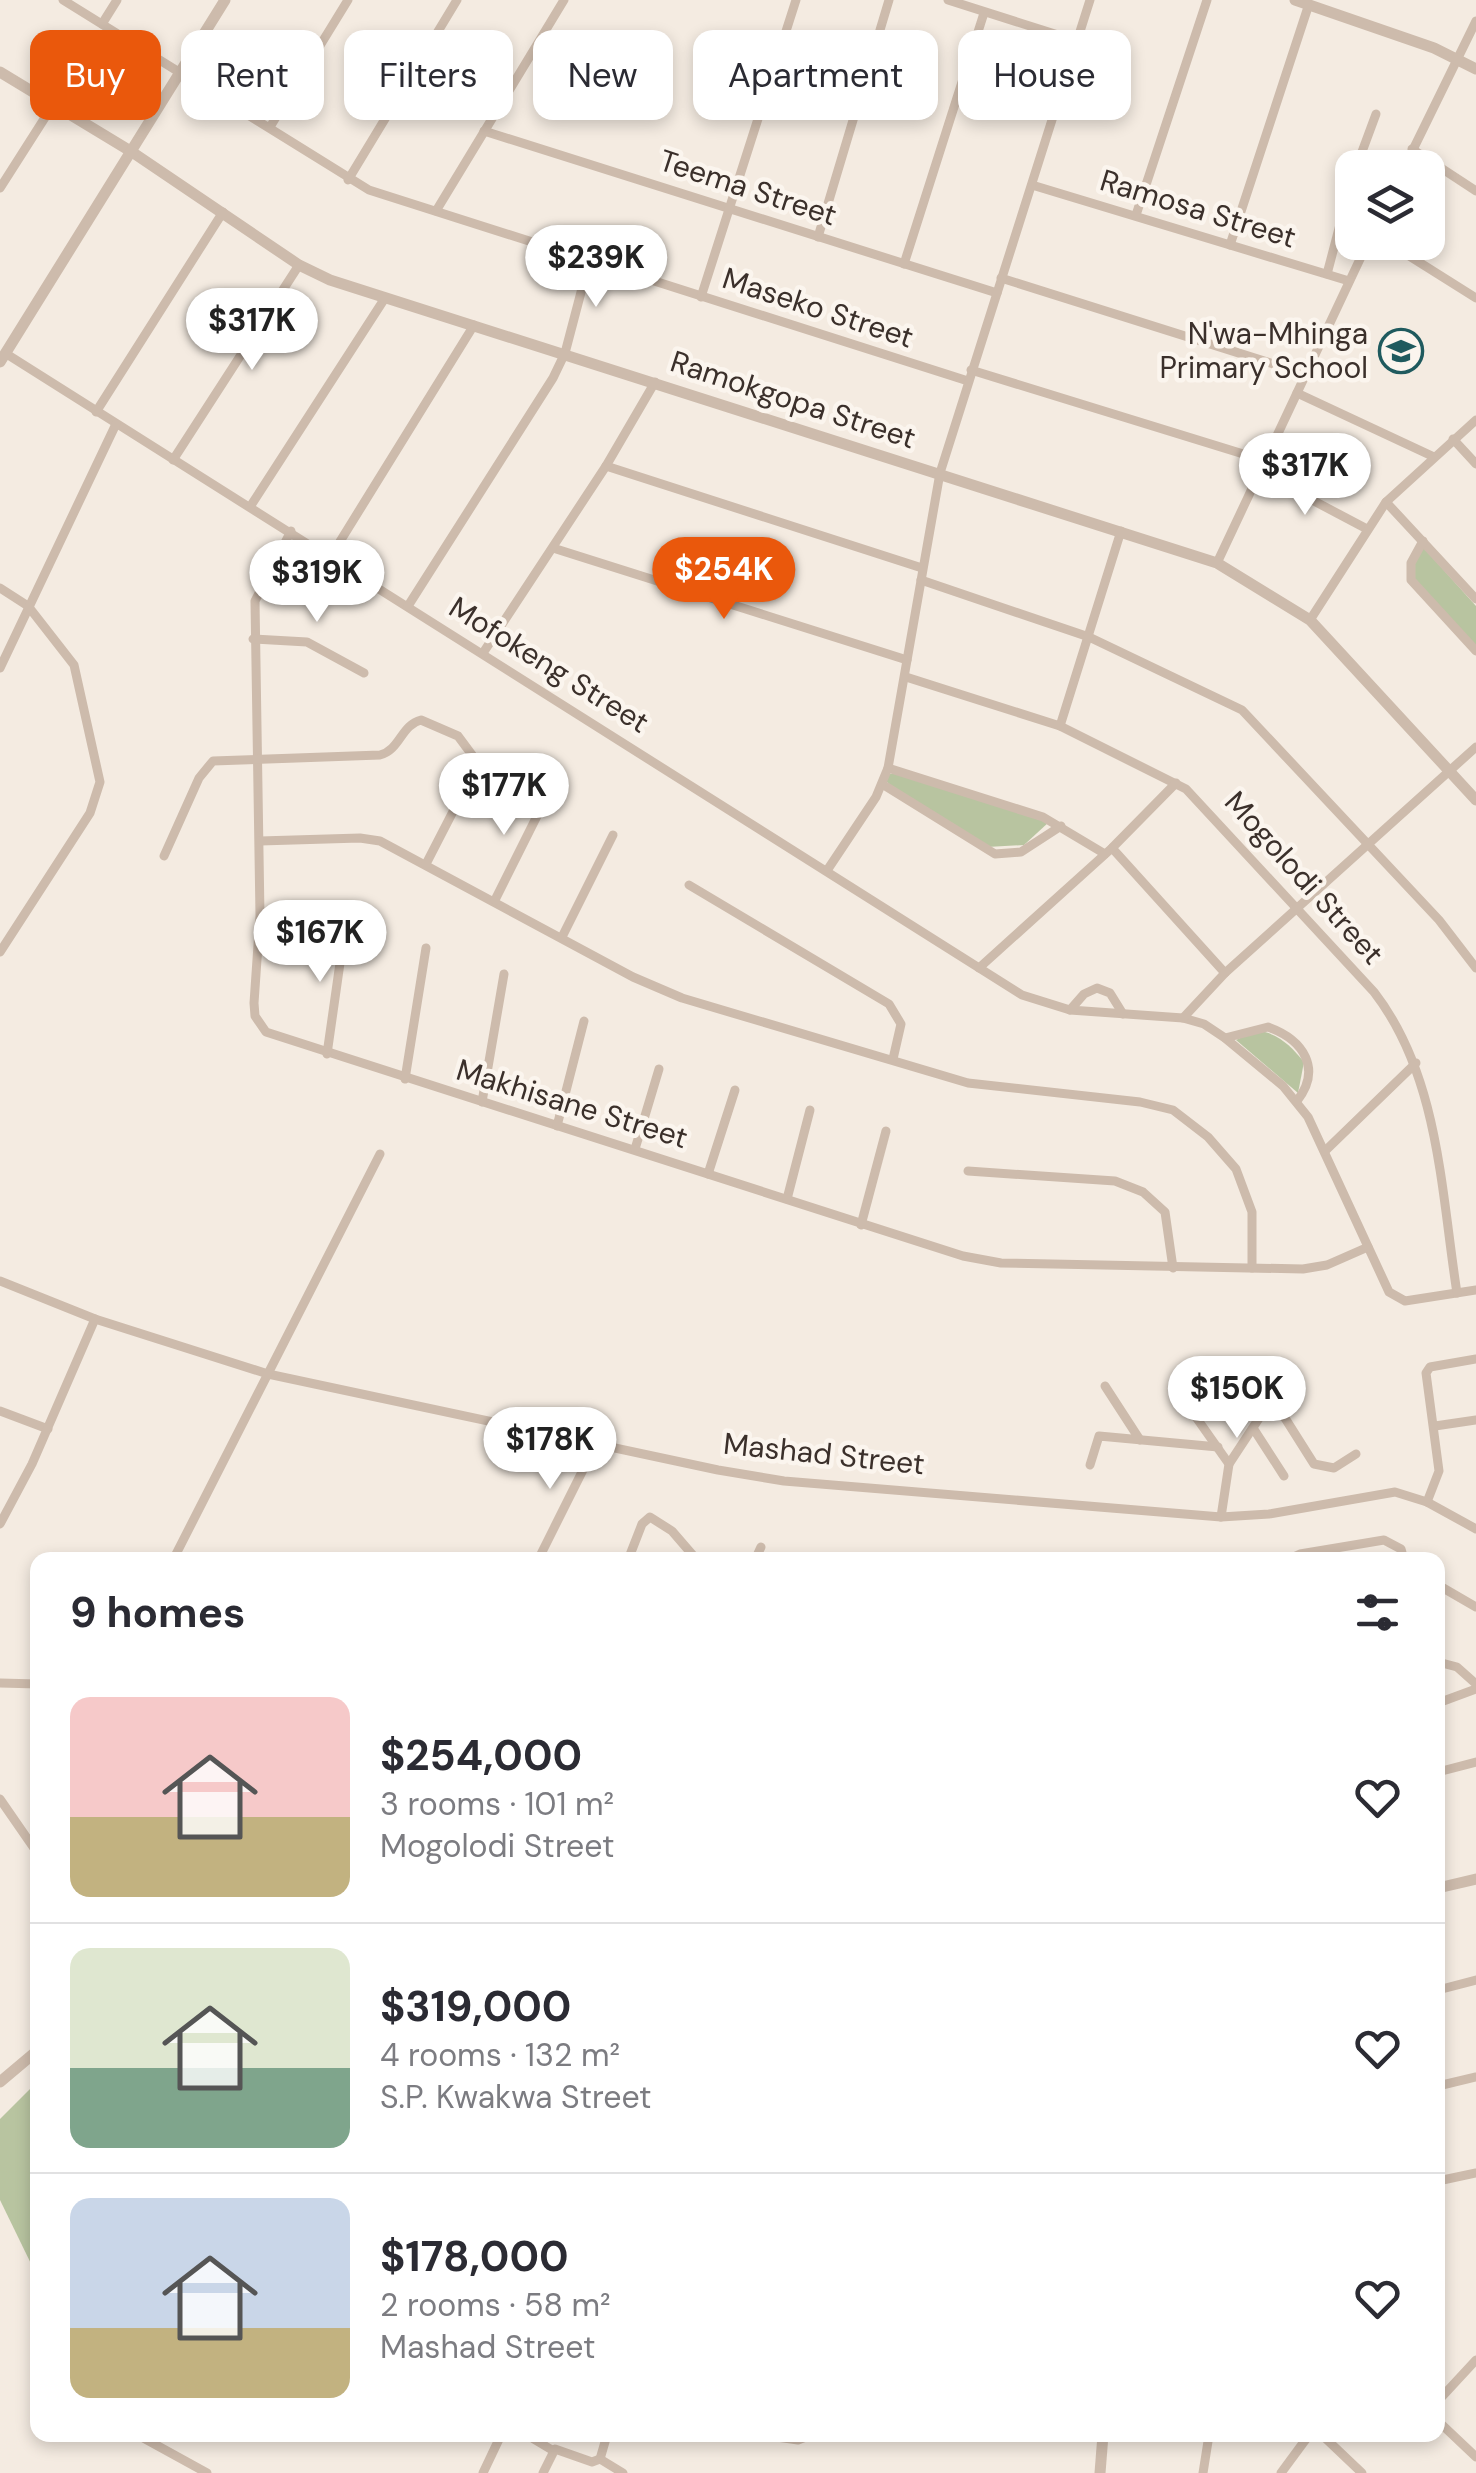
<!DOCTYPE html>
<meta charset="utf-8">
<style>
body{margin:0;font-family:"DM Sans",sans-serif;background:#f7f7f7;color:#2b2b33;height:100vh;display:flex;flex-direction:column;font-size:38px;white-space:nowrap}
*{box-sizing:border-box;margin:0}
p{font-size:32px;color:#7c7c81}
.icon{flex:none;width:55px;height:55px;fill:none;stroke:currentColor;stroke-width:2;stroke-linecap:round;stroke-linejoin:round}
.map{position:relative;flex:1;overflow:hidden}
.drawer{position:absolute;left:30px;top:1552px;width:1415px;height:890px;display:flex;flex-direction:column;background:#fff;border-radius:20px;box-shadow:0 5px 15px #0003}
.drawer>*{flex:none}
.guide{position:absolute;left:30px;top:30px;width:1418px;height:90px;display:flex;gap:20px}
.tools{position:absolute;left:1335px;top:150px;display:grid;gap:20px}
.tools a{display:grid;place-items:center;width:110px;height:110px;border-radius:20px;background:#fff;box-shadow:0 5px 15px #0003;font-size:50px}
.price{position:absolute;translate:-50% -85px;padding:0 22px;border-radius:35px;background:#fff;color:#222;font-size:32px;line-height:65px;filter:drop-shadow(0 2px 5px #0008)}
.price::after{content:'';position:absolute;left:50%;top:60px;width:30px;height:22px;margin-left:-15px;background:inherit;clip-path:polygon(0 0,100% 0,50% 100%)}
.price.on{background:#ea580c;color:#fff}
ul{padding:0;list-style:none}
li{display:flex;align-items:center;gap:30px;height:250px;padding:0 40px}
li+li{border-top:2px solid #e1e1e2}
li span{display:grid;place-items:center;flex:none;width:280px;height:200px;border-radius:20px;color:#555}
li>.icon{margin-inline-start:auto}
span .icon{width:120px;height:120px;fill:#fffc;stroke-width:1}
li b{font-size:42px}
h2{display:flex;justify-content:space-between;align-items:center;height:120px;padding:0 40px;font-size:42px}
.chip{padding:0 35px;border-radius:20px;background:#fff;box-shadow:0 5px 15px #0003;font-size:35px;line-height:90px}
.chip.on{background:#ea580c;color:#fff}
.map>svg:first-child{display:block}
.green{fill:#b8c4a0}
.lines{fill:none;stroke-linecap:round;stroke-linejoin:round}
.minor{stroke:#cdbbac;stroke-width:9}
.tertiary{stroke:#cdbbac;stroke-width:11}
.labels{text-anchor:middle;stroke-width:9;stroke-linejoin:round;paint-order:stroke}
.street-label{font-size:30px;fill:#3b302b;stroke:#fbf5ee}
.poi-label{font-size:30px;fill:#3b302b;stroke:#fbf5ee;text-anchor:end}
</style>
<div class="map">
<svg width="1476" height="2473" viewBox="0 0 1476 2473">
<rect width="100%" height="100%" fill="#f4ebe1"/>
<g class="green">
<polygon points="1423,547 1476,606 1476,647 1412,578 1411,565"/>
<polygon points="895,773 1049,822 1024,845 987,847 896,790 886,781 886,775"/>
<path d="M1257 1030C1279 1034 1291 1046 1304 1062L1298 1093 1236 1040Z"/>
<polygon points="37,2082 37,2276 0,2200 0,2119"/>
</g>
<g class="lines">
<g class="minor">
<polyline points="63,0 369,190 968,381"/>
<polyline points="948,0 1077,41"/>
<polyline points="102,24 117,0"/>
<polyline points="270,127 348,0"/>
<polyline points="484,131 997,293"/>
<polyline points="1412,149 1476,191"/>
<polyline points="1356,168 1376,114"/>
<polyline points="1404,168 1476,21"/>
<polyline points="348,180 457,0"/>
<polyline points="1032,185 1349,281"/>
<polyline points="0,188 53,105"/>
<polyline points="436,211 564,0"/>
<polyline points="1136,215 1207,0"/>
<polyline points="818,237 889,0"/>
<polyline points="1387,242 1476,298"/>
<polyline points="1230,245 1309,4"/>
<polyline points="904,264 984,13"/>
<polyline points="1327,274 1352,179"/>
<polyline points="1001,278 1305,374"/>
<polyline points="701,297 796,0"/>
<polyline points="5,353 1022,995 1070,1010 1183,1018 1204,1024 1225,1038 1283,1086 1308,1117 1389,1292 1405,1301 1476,1290"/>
<polyline points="971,370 1266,461"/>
<polyline points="1297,393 1432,456"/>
<polyline points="96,412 223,212"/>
<polyline points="1453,439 1476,464"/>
<polyline points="173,460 299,265"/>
<polyline points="606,466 922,568"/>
<polyline points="1261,473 1367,529"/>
<polyline points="1386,502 1476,599"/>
<polyline points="250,507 385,298"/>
<polyline points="291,531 255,601 260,916 254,1003 255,1016 266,1032 963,1256 1001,1263 1303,1269 1327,1265 1368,1247"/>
<polyline points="1423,541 1411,563 1411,580 1476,651"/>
<polyline points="553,548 907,660"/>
<polyline points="331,556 474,325"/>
<polyline points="1217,563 1368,242"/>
<polyline points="921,580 1089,637 1242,710 1439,920 1476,968"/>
<polyline points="0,588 28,606 74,665 100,782 90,813 0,952"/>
<polyline points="408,606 553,378 565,353 590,258"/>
<polyline points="1310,620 1386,502 1476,420"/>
<polyline points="253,639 307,642 364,673"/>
<polyline points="483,653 606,466 655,382"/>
<polyline points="0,668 116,424"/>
<path d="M906 677 1060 726 1186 789 1374 992C1439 1076 1441 1191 1457 1293"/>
<polyline points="1060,726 1121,531"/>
<polyline points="888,768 1043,817 1105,854"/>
<polyline points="882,784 995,854 1021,852 1061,826"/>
<polyline points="260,841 360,838 380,841 633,977 682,998 968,1083 1140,1102 1173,1110 1208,1137 1236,1169 1252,1212 1252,1268"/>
<polyline points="1112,848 1225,973"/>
<path d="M164 856 199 778 213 761 380 755C400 750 401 725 421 720L458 736 478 763 426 864"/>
<polyline points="828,869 876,797 888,768 940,473 1090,0"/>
<polyline points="689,885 889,1004 901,1024 893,1059"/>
<polyline points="495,900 548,794"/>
<polyline points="562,937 613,835"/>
<polyline points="979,968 1112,848 1176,783"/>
<polyline points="1070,1010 1084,994 1097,988 1110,993 1123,1014"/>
<polyline points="1183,1018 1225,973 1476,747"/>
<path d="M1225 1038 1268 1027C1304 1040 1322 1069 1297 1101"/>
<polyline points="327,1054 346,921"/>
<polyline points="405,1079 426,948"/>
<polyline points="482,1102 504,974"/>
<polyline points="557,1126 584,1021"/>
<polyline points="635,1149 659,1069"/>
<polyline points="1325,1151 1416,1063"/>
<polyline points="968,1171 1115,1181 1143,1192 1165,1212 1173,1268"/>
<polyline points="708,1174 735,1090"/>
<polyline points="787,1199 810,1110"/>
<polyline points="861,1225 886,1131"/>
<polyline points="0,1281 95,1319 268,1374 718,1470 784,1481 1221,1517 1269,1514 1395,1492 1427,1502 1476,1529"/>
<polyline points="1105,1386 1140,1440"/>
<polyline points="1174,1386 1229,1464 1221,1517"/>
<polyline points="0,1411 48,1429"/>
<polyline points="1435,1426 1476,1420"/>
<polyline points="1253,1428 1284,1476"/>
<polyline points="1229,1464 1269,1403 1278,1407 1314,1464 1334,1468 1356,1454"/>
<polyline points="1090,1465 1099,1436 1218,1447"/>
<polyline points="1427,1502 1439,1471 1426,1373 1430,1367 1476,1359"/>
<polyline points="0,1524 32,1464 95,1319"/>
<polyline points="173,1560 380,1154"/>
<polyline points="538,1560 597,1442"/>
<polyline points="628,1560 642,1524 650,1517 672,1531 697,1560"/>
<polyline points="755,1560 761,1547"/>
<polyline points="1287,1560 1300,1554 1384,1540 1401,1549 1404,1560"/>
<polyline points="1438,1585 1476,1607"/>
<polyline points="1438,1662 1457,1667 1476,1684"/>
<polyline points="0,1683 38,1684"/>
<polyline points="1438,1703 1476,1689"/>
<polyline points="1438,1772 1476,1762"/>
<polyline points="0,1799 38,1854"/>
<polyline points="1438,1990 1476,1980"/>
<polyline points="1438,2086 1476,2077"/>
<polyline points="1438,2181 1476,2173"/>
<polyline points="1438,2401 1476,2360"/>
<polyline points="1438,2421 1476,2457"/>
<polyline points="138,2435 207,2473"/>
<polyline points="527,2435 552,2450"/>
<polyline points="762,2435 798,2440 811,2435"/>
<polyline points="1322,2435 1362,2473"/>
<polyline points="600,2459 607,2435"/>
<polyline points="483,2473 501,2435"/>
<polyline points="543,2473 555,2449 592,2462 600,2459 623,2473"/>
<polyline points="1203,2473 1209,2435"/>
<polyline points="1281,2473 1309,2435"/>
</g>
<g class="tertiary">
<polyline points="1295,0 1434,48 1476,69"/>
<polyline points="0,72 132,152 299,265 330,280 1217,563 1310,620 1476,800"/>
<polyline points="0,362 225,0"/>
<polyline points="1438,1888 1476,1879"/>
<polyline points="0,2082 38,2050"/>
<polyline points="1100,2473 1103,2435"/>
</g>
</g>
<defs>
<symbol id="school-ring" viewBox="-11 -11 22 22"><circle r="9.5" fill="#fbf5ee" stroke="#1f5a5e" stroke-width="1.5"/><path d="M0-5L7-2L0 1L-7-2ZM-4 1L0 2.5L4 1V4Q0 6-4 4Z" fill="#1f5a5e"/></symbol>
</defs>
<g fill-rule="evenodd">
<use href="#school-ring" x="1376" y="326" width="50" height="50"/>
</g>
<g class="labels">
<g class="street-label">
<text transform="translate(748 188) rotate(18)" y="10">Teema Street</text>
<text transform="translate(1198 209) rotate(17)" y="10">Ramosa Street</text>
<text transform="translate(818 308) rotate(18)" y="10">Maseko Street</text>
<text transform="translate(793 400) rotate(18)" y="10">Ramokgopa Street</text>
<text transform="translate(549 665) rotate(32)" y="10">Mofokeng Street</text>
<text transform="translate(1304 878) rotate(48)" y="10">Mogolodi Street</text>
<text transform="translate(572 1104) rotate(17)" y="10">Makhisane Street</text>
<text transform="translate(824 1454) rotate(6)" y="10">Mashad Street</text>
</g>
<g class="poi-label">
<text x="1368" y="344">N'wa-Mhinga<tspan x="1368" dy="34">Primary School</tspan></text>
</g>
</g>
</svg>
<div class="tools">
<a><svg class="icon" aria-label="layers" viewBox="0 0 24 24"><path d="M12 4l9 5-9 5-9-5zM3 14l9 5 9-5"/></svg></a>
</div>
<b class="price" style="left:596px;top:310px">$239K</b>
<b class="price" style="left:252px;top:373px">$317K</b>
<b class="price" style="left:1305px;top:518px">$317K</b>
<b class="price on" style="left:724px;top:622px">$254K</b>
<b class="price" style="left:317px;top:625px">$319K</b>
<b class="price" style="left:504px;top:838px">$177K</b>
<b class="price" style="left:320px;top:985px">$167K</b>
<b class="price" style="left:1237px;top:1441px">$150K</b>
<b class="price" style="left:550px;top:1492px">$178K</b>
<div class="guide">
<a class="chip on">Buy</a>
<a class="chip">Rent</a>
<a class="chip">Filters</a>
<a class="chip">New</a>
<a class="chip">Apartment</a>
<a class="chip">House</a>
</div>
<section class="drawer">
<h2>9 homes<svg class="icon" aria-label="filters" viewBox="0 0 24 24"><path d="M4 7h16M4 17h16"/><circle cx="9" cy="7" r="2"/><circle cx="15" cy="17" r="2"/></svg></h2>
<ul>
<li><span style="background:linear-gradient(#f6c9c9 60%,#c2b280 0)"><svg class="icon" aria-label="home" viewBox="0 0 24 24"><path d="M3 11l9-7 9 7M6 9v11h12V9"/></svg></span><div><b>$254,000</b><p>3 rooms · 101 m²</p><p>Mogolodi Street</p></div><svg class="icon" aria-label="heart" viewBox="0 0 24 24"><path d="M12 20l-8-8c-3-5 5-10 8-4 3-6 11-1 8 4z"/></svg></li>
<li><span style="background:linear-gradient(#dfe7d0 60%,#7fa58c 0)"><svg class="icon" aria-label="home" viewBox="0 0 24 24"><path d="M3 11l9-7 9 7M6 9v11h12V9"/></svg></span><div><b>$319,000</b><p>4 rooms · 132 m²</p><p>S.P. Kwakwa Street</p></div><svg class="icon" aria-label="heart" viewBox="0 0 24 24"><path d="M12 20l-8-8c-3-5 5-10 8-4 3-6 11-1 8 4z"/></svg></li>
<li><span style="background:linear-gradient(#c9d6e8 65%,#c2b280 0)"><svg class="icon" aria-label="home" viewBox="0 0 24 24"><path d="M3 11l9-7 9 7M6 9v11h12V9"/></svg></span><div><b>$178,000</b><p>2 rooms · 58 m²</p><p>Mashad Street</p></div><svg class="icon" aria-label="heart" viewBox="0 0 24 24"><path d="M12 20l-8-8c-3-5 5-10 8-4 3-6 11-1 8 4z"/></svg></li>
</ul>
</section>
</div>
